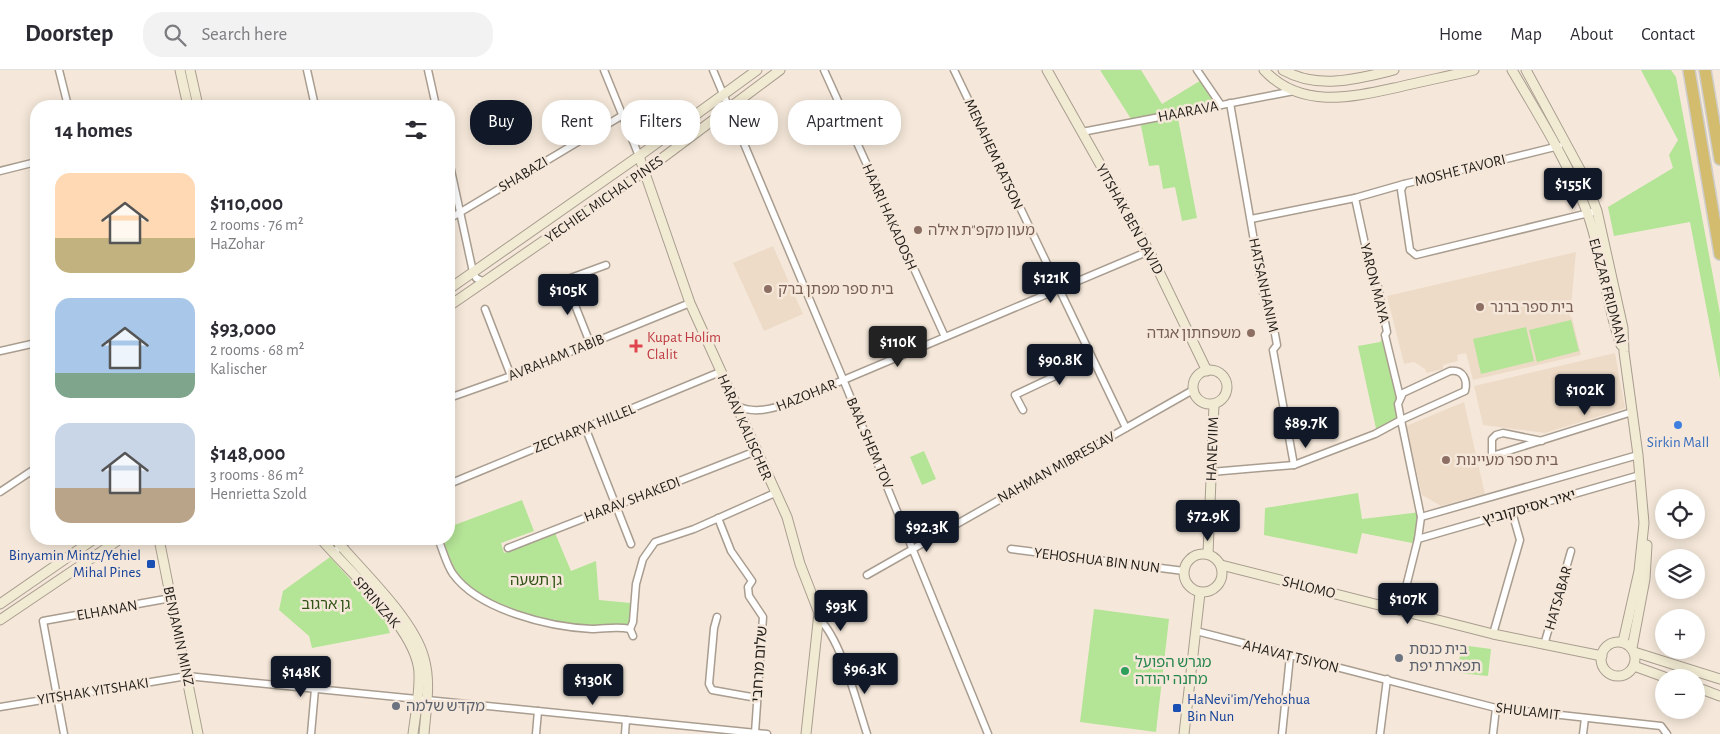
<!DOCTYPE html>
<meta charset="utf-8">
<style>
body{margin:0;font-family:"Alegreya Sans","Noto Sans Hebrew",sans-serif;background:#f2f2f3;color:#2b2b33;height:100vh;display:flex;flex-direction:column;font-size:19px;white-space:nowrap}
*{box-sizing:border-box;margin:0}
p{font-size:16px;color:#7c7c81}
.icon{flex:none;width:28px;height:28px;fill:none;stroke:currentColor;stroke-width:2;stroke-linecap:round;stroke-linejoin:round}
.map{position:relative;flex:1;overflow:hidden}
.details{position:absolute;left:30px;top:30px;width:425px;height:445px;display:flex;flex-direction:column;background:#fff;border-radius:20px;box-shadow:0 2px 12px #0003}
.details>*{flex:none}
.top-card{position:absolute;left:470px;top:30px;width:475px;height:45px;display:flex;gap:10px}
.tools{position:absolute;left:1655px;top:419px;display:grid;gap:10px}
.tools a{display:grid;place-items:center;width:50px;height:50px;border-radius:50%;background:#fff;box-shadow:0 2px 12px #0003;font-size:25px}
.price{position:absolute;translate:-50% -42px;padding:0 11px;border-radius:5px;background:#111827;color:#fff;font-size:16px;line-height:32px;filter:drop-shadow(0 1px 2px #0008)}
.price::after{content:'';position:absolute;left:50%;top:30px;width:15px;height:11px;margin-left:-8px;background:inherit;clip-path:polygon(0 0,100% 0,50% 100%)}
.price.current{background:#222;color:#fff}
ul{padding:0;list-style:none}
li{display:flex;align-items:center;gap:15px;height:125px;padding:0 25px}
li span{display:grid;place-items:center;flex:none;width:140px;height:100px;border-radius:15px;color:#555}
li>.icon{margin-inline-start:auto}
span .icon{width:60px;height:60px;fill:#fffc;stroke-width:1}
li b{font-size:21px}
h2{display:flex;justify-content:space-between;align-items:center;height:60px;padding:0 25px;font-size:21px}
.chip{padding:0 18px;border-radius:20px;background:#fff;box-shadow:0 2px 12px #0003;font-size:18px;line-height:45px}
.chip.current{background:#111827;color:#fff}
header{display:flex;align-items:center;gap:30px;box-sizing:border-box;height:70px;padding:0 25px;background:#fff;border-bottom:1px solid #e1e1e2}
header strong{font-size:24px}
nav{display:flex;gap:28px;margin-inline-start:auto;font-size:18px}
.search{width:350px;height:45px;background:#f2f2f3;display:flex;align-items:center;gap:12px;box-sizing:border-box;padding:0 18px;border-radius:20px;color:#7c7c81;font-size:19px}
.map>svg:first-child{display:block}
.built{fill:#eddbc7}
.green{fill:#b4e496}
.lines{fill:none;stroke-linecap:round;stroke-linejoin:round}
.street-casing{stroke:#a99d90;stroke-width:9}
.secondary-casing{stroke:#a99d90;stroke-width:11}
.highway-casing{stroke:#cecdcc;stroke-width:14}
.street{stroke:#fff;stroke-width:6}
.secondary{stroke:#f2ebd3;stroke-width:9}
.highway{stroke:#d3bc6d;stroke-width:11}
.education-dot{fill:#8d6e63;stroke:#f5e8da;stroke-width:2}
.health-dot{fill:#e0444e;stroke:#f5e8da;stroke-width:2}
.shop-dot{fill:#3f7fe0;stroke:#f5e8da;stroke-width:2}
.transit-dot{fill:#1a4fb4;stroke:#f5e8da;stroke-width:2}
.worship-dot{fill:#6b7280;stroke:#f5e8da;stroke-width:2}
.leisure-dot{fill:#2e9e5b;stroke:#f5e8da;stroke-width:2}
.labels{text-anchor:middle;stroke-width:5;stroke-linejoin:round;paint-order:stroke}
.street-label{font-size:15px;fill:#211d18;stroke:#f5e8da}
.education-label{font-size:15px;fill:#785e54;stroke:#f5e8da;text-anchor:start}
.health-label{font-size:15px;fill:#be3a42;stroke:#f5e8da;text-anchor:start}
.shop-label{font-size:15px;fill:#366cbe;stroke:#f5e8da}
.transit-label{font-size:15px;fill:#164399;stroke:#f5e8da;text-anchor:end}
.park-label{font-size:15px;fill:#325317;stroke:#f5e8da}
.worship-label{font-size:15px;fill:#5b616d;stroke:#f5e8da;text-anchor:start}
.leisure-label{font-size:15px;fill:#27864d;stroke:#f5e8da;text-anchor:start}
</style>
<header>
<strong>Doorstep</strong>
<div class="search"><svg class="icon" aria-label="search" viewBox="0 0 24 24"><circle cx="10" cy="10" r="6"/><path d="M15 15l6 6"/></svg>Search here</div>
<nav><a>Home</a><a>Map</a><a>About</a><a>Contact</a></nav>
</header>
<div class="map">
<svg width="1720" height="664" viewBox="0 0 1720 664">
<rect width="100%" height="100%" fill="#f5e8da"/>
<g class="built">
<polygon points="773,176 803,244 764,261 733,193"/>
<polygon points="1576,182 1570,247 1572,247 1581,285 1473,310 1466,283 1457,285 1458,291 1443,295 1443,299 1426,303 1425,299 1414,292 1404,294 1387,226"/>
<polygon points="1615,283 1625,338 1545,363 1483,355 1474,316"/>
<polygon points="1464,332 1485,424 1441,436 1422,425 1406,356"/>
</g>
<g class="green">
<polygon points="1100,0 1141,0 1162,34 1203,9 1221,35 1177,43 1197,148 1182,151 1175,117 1163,119 1159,95 1149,96 1140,51 1133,52"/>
<polygon points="1641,0 1671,0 1676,7 1720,244 1720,309 1690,152 1614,166 1608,137 1673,98 1669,85 1678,70"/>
<polygon points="1571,250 1579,281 1537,292 1529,260"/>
<polygon points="1526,257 1534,291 1481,304 1473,269"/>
<polygon points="1385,265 1401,350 1377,363 1358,276 1380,272"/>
<polygon points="924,381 936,409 922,415 910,387"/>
<polygon points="1358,423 1362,449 1421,442 1417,474 1362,463 1357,484 1264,465 1265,438"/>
<path d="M522 430 534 461 501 473 504 483 555 463 571 501 596 491 599 530 631 533 629 555C615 554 604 556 591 555 548 553 485 540 458 504 451 494 447 480 443 469H449V457Z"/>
<polygon points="330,487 384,547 390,563 312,578 309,566 279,540 283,521"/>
<polygon points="1094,539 1169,549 1156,662 1080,652"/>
<polygon points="1461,575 1491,579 1488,606 1458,603"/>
</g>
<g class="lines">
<defs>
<g id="street">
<polyline points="59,0 68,36"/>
<polyline points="307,0 315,36"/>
<polyline points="428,0 436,36"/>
<polyline points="604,0 639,86"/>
<polyline points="713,0 843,309 988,664"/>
<polyline points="824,0 945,267"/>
<polyline points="954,0 1126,358"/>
<polyline points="1197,0 1221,35"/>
<polyline points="1230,33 1264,228 1269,232 1277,275 1273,280 1294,395"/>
<polyline points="1082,62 1294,21"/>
<polyline points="1559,76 1404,114 1401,120 1410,180 1416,185 1597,141"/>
<polyline points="449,91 473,202 476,208 484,212"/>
<polyline points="0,101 36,92"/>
<polyline points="1355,128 1373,211 1378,217 1387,262 1385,265 1400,327"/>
<polyline points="449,149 623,45"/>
<polyline points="1251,149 1355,128 1404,114"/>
<polyline points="485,239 511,306"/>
<polyline points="590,273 565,210 606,195"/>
<polyline points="0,281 36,273"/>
<path d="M1450 301C1463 299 1468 310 1465 321L1401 350 1398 334 1403 323Z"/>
<polyline points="449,328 511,306 690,233"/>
<path d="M737 336C754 344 772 339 789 333L1149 181"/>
<polyline points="1023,340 1015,325 1091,289"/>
<polyline points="585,357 631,474"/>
<polyline points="1542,371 1503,363 1496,365 1492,369 1492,386 1632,342"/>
<polyline points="1211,402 1294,395 1375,364 1401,350 1421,447 1418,469 1400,541"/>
<polyline points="449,414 720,302"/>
<polyline points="0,422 36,398"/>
<polyline points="1421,447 1638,385"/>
<polyline points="718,448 731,481 752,511 748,517 749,526 763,547 755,663"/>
<path d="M438 469C443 480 446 494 453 504 479 540 549 557 592 559 605 559 616 556 630 559L633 566"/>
<polyline points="1418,469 1640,405"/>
<polyline points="508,478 756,381"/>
<polyline points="1011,479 1184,501"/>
<polyline points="333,483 349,469"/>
<polyline points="867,505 1193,320"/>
<polyline points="717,547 714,558 709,614 712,620 757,628"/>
<path d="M818 548C841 568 857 634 867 664"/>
<polyline points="630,559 633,552 636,514 643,489 655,472 694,459 775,423"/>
<polyline points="1196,561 1496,638 1661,656 1667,664"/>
<polyline points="1493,564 1520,470 1512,442"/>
<polyline points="1544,575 1571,481"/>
<polyline points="0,637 187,606 767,664"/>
<polyline points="64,664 43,551 171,528"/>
<polyline points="311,664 315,619"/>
<polyline points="536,664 538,641"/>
<polyline points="625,664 626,650"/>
<polyline points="1282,664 1290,586"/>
<polyline points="1380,664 1387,609"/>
<polyline points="1493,664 1496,638"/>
<polyline points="1583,664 1585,648"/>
</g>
<g id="secondary">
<polyline points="180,0 188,36"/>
<polyline points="190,0 198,36"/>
<polyline points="1047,0 1149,181 1207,301"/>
<path d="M1264 0C1301 40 1353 27 1399 17 1424 11 1449 6 1474 0"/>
<path d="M1283 0C1318 20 1357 9 1394 0"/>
<path d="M1512 0C1539 46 1568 92 1587 142 1603 185 1605 232 1621 275"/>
<polyline points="1526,0 1584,107 1597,141 1623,258 1624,282 1638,385 1644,453 1639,501 1623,572"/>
<polyline points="639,86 690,233 787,447 800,494 819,543 806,664"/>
<polyline points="449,219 639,86 757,0"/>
<polyline points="449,236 645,101 780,0"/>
<circle cx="1210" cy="317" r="17"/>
<polyline points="159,469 198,664"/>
<path d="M321 469C350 503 409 552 418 595 422 611 415 647 413 664"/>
<path d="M335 469C361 500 414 549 424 588 431 612 426 639 424 664"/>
<circle cx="1203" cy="503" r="19"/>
<polyline points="1208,484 1214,334"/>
<polyline points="1221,495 1493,564 1602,586"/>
<polyline points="0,534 94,469"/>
<polyline points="0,550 120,469"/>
<circle cx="1618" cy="589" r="17"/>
<polyline points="1632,578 1645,509 1647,475"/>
<polyline points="1634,582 1720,609"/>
<polyline points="1634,596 1667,608"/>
<polyline points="1696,617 1720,626"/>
<polyline points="1184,664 1200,523"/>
</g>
<g id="highway">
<polyline points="1689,0 1720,184"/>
<polyline points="1705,0 1720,89"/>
</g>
</defs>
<use href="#street" class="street-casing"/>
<use href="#secondary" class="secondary-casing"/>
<use href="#highway" class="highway-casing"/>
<use href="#street" class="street"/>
<use href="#secondary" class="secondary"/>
<use href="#highway" class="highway"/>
</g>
<g class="education-dot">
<circle cx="918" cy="160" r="5"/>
<circle cx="768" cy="219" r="5"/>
<circle cx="1480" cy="237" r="5"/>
<circle cx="1251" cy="263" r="5"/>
<circle cx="1446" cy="390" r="5"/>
</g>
<path class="health-dot" d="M633.5 268.5h5v5h5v5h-5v5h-5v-5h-5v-5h5z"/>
<circle class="shop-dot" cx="1678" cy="355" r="5"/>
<g class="transit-dot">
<rect x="146" y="489" width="10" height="10" rx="2.5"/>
<rect x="1172" y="633" width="10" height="10" rx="2.5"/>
</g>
<g class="worship-dot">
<circle cx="1399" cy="588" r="5"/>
<circle cx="396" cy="636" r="5"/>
</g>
<circle class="leisure-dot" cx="1125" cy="601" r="5"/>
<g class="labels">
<g class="street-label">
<text transform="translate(1188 41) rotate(-11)" y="5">HAARAVA</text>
<text transform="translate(994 84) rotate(65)" y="5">MENAHEM RATSON</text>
<text transform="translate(1460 100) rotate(-14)" y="5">MOSHE TAVORI</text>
<text transform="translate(523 104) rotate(-31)" y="5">SHABAZI</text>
<text transform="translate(604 129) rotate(-35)" y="5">YECHIEL MICHAL PINES</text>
<text transform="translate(890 147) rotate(66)" y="5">HAARI HAKADOSH</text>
<text transform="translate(1130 149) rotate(61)" y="5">YITSHAK BEN DAVID</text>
<text transform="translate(1375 213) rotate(76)" y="5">YARON MAYA</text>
<text transform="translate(1264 215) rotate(78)" y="5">HATSANHANIM</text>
<text transform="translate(1608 221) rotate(75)" y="5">ELAZAR FRIDMAN</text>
<text transform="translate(556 287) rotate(-22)" y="5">AVRAHAM TABIB</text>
<text transform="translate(806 325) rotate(-22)" y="5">HAZOHAR</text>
<text transform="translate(745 357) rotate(66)" y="5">HARAV KALISCHER</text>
<text transform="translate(584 358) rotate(-22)" y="5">ZECHARYA HILLEL</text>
<text transform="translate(870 373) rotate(67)" y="5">BAAL SHEM TOV</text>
<text transform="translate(1212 379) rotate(-88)" y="5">HANEVIIM</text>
<text transform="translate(1056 397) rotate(-29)" y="5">NAHMAN MIBRESLAV</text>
<text transform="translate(632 429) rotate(-21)" y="5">HARAV SHAKEDI</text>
<text transform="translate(1529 437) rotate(-16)" y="5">יאיר אסיסקוביץ</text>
<text transform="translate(1097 490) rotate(7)" y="5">YEHOSHUA BIN NUN</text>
<text transform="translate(1309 517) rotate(14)" y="5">SHLOMO</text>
<text transform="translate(1558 528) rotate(-74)" y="5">HATSABAR</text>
<text transform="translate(377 532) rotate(49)" y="5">SPRINZAK</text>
<text transform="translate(107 540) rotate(-10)" y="5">ELHANAN</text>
<text transform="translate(179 566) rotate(78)" y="5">BENJAMIN MINZ</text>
<text transform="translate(1291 586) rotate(14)" y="5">AHAVAT TSIYON</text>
<text transform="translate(759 594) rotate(-86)" y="5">שלום מרחבי</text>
<text transform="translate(93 621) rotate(-9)" y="5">YITSHAK YITSHAKI</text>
<text transform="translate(1528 641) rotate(7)" y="5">SHULAMIT</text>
</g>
<g class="education-label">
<text x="928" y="165">מעון מקפ"ת אילה</text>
<text x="778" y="224">בית ספר מפתן ברק</text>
<text x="1490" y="242">בית ספר ברנר</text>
<text x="1241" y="268" text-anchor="end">משפחתון אגדה</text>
<text x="1456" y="395">בית ספר מעיינות</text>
</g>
<g class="health-label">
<text x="647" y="272">Kupat Holim<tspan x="647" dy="17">Clalit</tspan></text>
</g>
<g class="shop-label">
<text x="1678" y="377">Sirkin Mall</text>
</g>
<g class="transit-label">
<text x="141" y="490">Binyamin Mintz/Yehiel<tspan x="141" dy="17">Mihal Pines</tspan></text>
<text x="1187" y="634" text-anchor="start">HaNevi'im/Yehoshua<tspan x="1187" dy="17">Bin Nun</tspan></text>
</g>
<g class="park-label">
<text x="536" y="515">גן תשעה</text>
<text x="326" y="539">גן ארגוב</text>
</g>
<g class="worship-label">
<text x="1409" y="584">בית כנסת<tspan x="1409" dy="17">תפארת יפת</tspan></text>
<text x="406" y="641">מקדש שלמה</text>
</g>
<g class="leisure-label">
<text x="1135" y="597">מגרש הפועל<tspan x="1135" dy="17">מחנה יהודה</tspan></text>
</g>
</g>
</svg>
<div class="tools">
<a><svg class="icon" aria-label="locate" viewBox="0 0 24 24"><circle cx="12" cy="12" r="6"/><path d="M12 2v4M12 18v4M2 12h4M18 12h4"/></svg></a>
<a><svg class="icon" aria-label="layers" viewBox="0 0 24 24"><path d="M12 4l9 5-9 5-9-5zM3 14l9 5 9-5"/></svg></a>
<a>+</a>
<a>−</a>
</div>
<b class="price" style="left:1573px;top:140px">$155K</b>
<b class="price" style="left:1051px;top:234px">$121K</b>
<b class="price" style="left:568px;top:246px">$105K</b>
<b class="price current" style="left:898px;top:298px">$110K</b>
<b class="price" style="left:1060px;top:316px">$90.8K</b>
<b class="price" style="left:1585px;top:346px">$102K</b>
<b class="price" style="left:1306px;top:379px">$89.7K</b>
<b class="price" style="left:1208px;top:472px">$72.9K</b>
<b class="price" style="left:927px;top:483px">$92.3K</b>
<b class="price" style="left:1408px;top:555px">$107K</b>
<b class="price" style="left:841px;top:562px">$93K</b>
<b class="price" style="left:865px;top:625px">$96.3K</b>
<b class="price" style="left:301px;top:628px">$148K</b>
<b class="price" style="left:593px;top:636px">$130K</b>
<div class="top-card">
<a class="chip current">Buy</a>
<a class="chip">Rent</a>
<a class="chip">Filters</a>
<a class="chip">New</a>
<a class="chip">Apartment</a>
</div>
<section class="details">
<h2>14 homes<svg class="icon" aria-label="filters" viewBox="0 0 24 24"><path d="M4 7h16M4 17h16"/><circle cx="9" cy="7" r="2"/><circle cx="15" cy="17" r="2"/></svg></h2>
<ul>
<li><span style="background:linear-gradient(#ffd9b3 65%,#c2b280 0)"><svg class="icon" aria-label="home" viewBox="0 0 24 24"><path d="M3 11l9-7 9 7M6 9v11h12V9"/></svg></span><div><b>$110,000</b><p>2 rooms · 76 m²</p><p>HaZohar</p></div></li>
<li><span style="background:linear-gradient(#a9c7e8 75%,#7fa58c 0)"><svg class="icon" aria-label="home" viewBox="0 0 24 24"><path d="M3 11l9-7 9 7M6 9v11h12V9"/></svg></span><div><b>$93,000</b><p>2 rooms · 68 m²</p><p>Kalischer</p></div></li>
<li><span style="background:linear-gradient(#c9d6e8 65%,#b9a48a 0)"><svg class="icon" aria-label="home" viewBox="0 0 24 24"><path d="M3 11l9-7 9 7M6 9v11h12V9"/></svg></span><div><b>$148,000</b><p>3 rooms · 86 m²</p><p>Henrietta Szold</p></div></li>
</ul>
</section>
</div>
